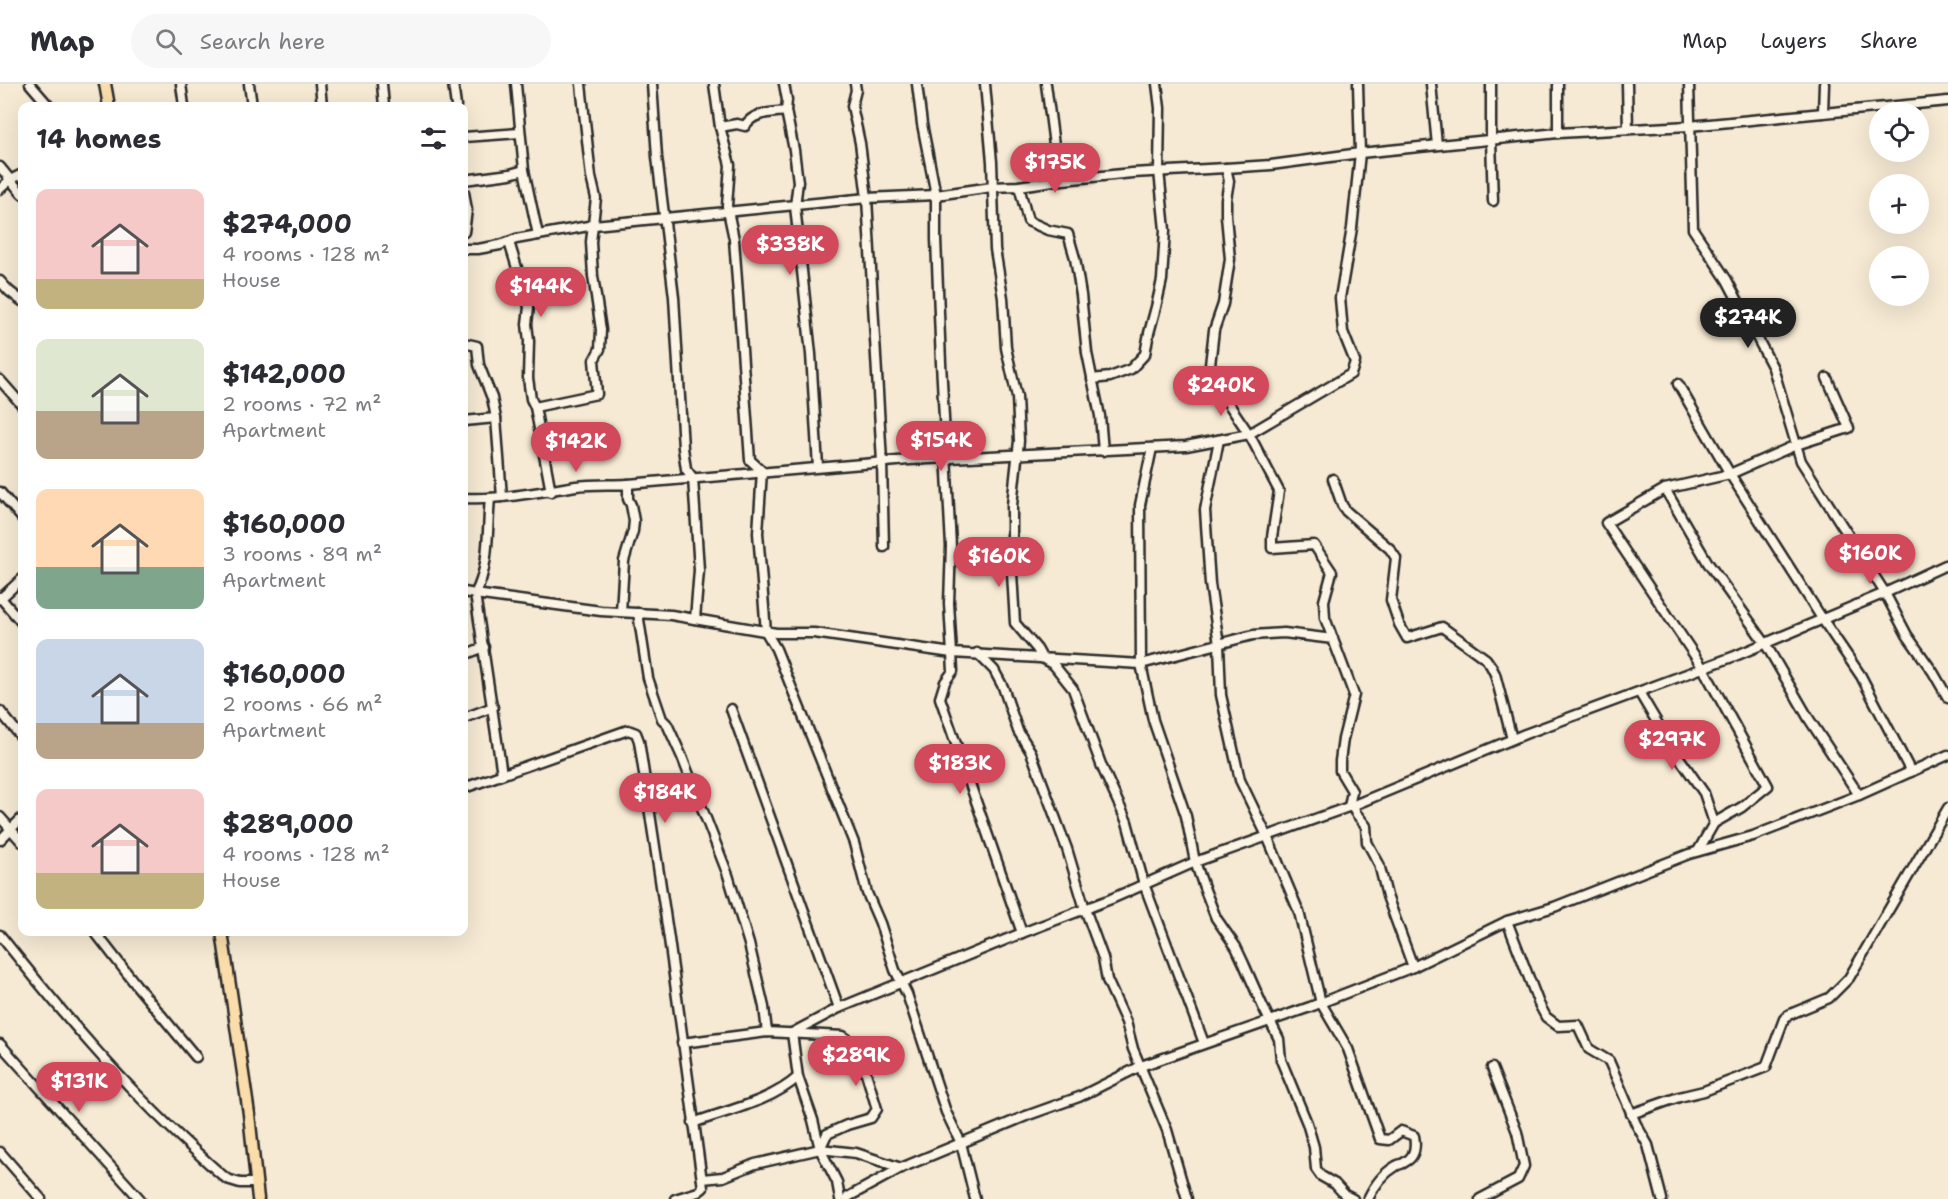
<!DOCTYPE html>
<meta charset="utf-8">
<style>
body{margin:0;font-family:"Shantell Sans",sans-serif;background:#f7f7f7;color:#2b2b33;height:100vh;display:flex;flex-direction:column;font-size:22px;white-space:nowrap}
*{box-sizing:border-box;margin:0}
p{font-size:20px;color:#7c7c81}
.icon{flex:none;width:33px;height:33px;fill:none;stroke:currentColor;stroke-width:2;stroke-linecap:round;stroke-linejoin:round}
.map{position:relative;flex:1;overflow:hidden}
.drawer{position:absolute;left:18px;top:18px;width:450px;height:834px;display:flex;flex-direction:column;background:#fff;border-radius:12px;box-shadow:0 6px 24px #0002}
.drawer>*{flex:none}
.buttons{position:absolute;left:1869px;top:18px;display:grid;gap:12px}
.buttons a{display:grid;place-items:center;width:60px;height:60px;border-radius:50%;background:#fff;box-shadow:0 6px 24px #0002;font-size:30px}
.price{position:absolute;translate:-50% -51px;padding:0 14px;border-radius:21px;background:#d1495b;color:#fff;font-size:20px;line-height:39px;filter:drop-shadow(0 2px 3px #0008)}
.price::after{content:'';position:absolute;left:50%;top:36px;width:18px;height:14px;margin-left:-9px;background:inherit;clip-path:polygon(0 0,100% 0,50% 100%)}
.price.selected{background:#222;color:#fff}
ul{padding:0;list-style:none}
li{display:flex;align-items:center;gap:18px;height:150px;padding:0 18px}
li span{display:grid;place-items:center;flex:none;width:168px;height:120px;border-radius:12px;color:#555}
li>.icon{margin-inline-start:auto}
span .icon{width:72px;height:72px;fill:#fffc;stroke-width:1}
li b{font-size:26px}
h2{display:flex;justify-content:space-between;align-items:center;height:72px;padding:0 18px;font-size:26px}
header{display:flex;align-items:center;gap:36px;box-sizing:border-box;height:84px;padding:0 30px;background:#fff;border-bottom:2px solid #e1e1e2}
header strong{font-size:28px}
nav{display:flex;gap:33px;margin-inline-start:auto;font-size:21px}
.search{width:420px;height:54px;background:#f7f7f7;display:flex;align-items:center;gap:15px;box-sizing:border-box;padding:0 21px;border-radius:33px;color:#7c7c81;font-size:22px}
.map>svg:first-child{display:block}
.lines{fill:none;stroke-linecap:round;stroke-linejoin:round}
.minor-casing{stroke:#2b2b2b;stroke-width:13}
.major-casing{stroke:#2b2b2b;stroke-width:15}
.minor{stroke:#fcf5e5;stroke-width:8}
.major{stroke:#fbddab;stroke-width:10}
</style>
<header>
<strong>Map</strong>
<div class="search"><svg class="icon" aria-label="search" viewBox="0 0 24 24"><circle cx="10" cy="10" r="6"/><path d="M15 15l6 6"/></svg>Search here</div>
<nav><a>Map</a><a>Layers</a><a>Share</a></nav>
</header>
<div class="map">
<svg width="1948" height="1115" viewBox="0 0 1948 1115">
<rect width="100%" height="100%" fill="#f6ead4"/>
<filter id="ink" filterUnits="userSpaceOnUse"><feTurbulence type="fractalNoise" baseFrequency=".0167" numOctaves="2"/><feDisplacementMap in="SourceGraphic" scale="12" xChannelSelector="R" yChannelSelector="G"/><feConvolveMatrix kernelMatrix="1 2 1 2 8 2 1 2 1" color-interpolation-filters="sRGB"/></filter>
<g filter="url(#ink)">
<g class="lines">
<defs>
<g id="minor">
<polyline points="30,0 49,22"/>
<polyline points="181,0 184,22"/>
<polyline points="249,0 252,22"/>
<polyline points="320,0 322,22"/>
<polyline points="382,0 384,22"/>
<polyline points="453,0 456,22"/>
<polyline points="516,0 524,86 538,151"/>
<polyline points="652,0 657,73 674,213 683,364 686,385 693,394 699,486 695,535"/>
<polyline points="714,0 720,43 730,81 727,122 734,155 750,376 762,387 758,449 766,548 776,565 854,759 867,809 880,839 895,886 907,910 946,1028 961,1059 975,1115"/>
<polyline points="784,0 787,16 786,27 794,66 798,98 795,122 811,270 818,383"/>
<polyline points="855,0 856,6 852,22 860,59 867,114 882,378 884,463"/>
<polyline points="917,0 922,40 936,111 936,155 941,279 951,462 949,519 953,587 945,598 940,614 1022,849"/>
<polyline points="985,0 992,78 995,165 1003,214 1006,264 1017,313 1019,357 1012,421 1012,489 1015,539 1037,565 1042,574 1054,581 1073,605 1102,683 1127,738 1144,800 1204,959"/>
<polyline points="1431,0 1437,61"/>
<polyline points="1491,0 1491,56 1493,117"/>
<polyline points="1627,0 1628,45"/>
<polyline points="1689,0 1693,145 1727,196 1773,284 1801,377 1885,509 1948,480"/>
<polyline points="1823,29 1824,0"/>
<path d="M720 43 737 40 745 42C753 28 771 29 786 27"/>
<polyline points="1558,49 1558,0"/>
<polyline points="464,53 520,49"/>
<polyline points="0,83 22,110"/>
<polyline points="464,96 510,90 524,86"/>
<polyline points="1053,97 1132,89 1226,84"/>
<polyline points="1019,102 1028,137 1048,146 1068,150 1075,174 1081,211 1087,269 1100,332 1103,367"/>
<polyline points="0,105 10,96 22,90"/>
<polyline points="464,108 467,126 464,148"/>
<polyline points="509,158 529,223 527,240 529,257 528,294 531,315 535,323"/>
<polyline points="464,165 478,165 500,161 516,155 594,141 867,114 936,111 992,103 1019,102 1053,97 1052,82 1054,61 1046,0"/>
<polyline points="0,197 9,207 22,217"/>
<polyline points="464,259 477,262 479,281 492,314 496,334 502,413"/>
<polyline points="1092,295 1110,293 1131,285 1145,270 1149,249 1156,223 1162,196 1165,146 1159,87 1160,24 1157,0"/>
<polyline points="0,296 22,321"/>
<polyline points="1678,300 1730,390 1823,536 1861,592 1911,688"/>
<polyline points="464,337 496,334"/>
<path d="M1219 356 1205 426 1210 500 1219 560 1221 611 1240 696 1267 752 1299 828 1321 919 1348 965 1380 1055 1389 1056 1401 1047 1414 1052C1416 1062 1415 1073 1405 1078 1403 1080 1399 1080 1396 1082 1384 1089 1374 1102 1368 1115"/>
<polyline points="1152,364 1140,421 1141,580 1153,636 1186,732 1195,778 1205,806 1216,834 1236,863 1244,880 1263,923 1279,955 1281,976 1307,1039 1314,1063 1316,1085 1321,1092 1335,1100 1345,1111 1353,1115"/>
<polyline points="1333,395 1342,421 1346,427 1390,465 1396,474 1391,516 1399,540 1407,554 1442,543 1486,575 1491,582 1495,590 1512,655"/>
<polyline points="628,400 909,376 1186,362 1249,350 1351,290 1355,278 1343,248 1340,214 1352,144 1360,69 1558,49 1689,42 1948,17"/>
<polyline points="1665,405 1708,479 1765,559 1809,635 1859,711"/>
<polyline points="0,408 22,434"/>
<polyline points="551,408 535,323 597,310 594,276 600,265 601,246 593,192 591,158 596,114 591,93 581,0"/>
<path d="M464 414C501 416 539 408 576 402 593 400 611 401 628 400V415L631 421 634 437 633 447 624 477 621 528"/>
<path d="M464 508 475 510C490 483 487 444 490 414"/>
<polyline points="0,513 22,539"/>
<polyline points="0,515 22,495"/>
<polyline points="638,529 648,594 662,635 667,640 682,673 728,791 749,860 764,923 767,948"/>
<polyline points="977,569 994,586 1003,603 1018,647 1031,668 1067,765 1085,825 1103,874 1107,896 1126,938 1133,965 1167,1046 1187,1115"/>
<polyline points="464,571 484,563"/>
<polyline points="1639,608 1671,662 1704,709 1714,739 1698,767"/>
<polyline points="731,625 839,924"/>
<polyline points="0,627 22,654"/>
<polyline points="464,634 493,623"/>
<polyline points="502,690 475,510 601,527 671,531 776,549 814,549 952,569 1141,580 1253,551 1284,549 1333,555"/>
<polyline points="464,704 628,646 636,649 639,657 669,855 703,1104 698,1108 675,1115"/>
<polyline points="1354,721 1355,728 1366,742 1367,758 1379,780 1387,812 1413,883 1507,837 1539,920 1546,933 1558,942 1578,941 1589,965 1609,977 1636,1040 1648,1061 1662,1115"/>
<polyline points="1349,723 1352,707 1340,687 1340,677 1343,655 1354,611 1325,534 1324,517 1332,488 1314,461 1272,464 1272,453 1279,407 1249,350 1228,319 1225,310 1216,298 1210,281 1214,246 1223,220 1230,175 1226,132 1226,115 1229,97 1226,84 1271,81 1360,69 1358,0"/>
<polyline points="0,733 22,758"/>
<polyline points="1714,739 1742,723 1768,702 1703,584 1606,439 1665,405 1730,390 1796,361 1849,344 1827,294"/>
<polyline points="0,756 22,734"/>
<polyline points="1507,837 1554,823 1689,770 1753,752 1859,711 1948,671"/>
<polyline points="95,848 137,902 196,973"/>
<path d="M0 851C59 925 120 998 190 1062 202 1073 214 1085 227 1095L240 1099H256"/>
<polyline points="682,959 767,948 843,952 854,960 859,969 864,972 866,989 877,1025 871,1034 847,1041 827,1050 820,1065"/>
<polyline points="0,960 140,1115"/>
<polyline points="798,993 813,1036 820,1065 837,1098 840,1115"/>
<polyline points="1631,1030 1679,1013 1704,1007 1766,983 1784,935 1788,931 1829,914 1849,894 1948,724"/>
<path d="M693 1039C728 1026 770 1018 798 993L792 949 839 924 1022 849 1111 815 1195 778 1354 721 1525 650 1735 572 1885 509 1907 551 1933 588 1948 614"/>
<polyline points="0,1068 41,1115"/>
<polyline points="702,1095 723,1093 755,1080 820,1065 856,1069 901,1084 1026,1032 1079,1013 1141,982 1310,923 1413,883"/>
<polyline points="847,1115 848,1113 901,1084"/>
<polyline points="1480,1115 1518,1095 1524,1082 1517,1048 1492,984"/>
</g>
<g id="major">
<polyline points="105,0 109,22"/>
<polyline points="222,848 249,1030 258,1115"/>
</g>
</defs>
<use href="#minor" class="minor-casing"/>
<use href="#major" class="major-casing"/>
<use href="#minor" class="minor"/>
<use href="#major" class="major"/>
</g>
</g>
</svg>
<div class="buttons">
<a><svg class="icon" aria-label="locate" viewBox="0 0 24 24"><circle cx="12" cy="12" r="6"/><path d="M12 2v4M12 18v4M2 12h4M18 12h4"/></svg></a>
<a>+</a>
<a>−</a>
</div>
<b class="price" style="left:1055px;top:110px">$175K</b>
<b class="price" style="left:790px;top:192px">$338K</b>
<b class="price" style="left:541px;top:234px">$144K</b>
<b class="price selected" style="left:1748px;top:265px">$274K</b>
<b class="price" style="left:1221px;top:333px">$240K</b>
<b class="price" style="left:941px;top:388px">$154K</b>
<b class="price" style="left:576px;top:389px">$142K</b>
<b class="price" style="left:1870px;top:501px">$160K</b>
<b class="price" style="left:999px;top:504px">$160K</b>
<b class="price" style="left:1672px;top:687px">$297K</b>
<b class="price" style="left:960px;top:711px">$183K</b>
<b class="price" style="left:665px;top:740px">$184K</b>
<b class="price" style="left:856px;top:1003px">$289K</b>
<b class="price" style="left:79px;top:1029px">$131K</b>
<section class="drawer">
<h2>14 homes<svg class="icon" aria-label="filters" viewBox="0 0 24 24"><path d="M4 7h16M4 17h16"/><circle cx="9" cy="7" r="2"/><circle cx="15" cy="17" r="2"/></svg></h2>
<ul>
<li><span style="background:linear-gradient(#f6c9c9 75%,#c2b280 0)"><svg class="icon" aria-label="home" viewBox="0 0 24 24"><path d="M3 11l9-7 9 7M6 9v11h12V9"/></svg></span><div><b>$274,000</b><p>4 rooms · 128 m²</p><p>House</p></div></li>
<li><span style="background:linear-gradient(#dfe7d0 60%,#b9a48a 0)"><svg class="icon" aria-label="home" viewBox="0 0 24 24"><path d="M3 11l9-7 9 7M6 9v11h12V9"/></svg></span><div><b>$142,000</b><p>2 rooms · 72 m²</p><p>Apartment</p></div></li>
<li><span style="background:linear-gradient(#ffd9b3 65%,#7fa58c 0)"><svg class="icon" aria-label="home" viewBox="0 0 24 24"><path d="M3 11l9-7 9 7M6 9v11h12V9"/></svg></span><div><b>$160,000</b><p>3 rooms · 89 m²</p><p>Apartment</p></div></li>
<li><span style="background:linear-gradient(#c9d6e8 70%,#b9a48a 0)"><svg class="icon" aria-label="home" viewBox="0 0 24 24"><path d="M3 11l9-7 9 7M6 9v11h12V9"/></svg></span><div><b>$160,000</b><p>2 rooms · 66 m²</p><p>Apartment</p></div></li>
<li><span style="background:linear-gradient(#f6c9c9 70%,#c2b280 0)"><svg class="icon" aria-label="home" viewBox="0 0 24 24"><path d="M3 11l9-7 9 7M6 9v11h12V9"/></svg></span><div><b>$289,000</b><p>4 rooms · 128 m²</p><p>House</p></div></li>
</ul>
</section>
</div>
